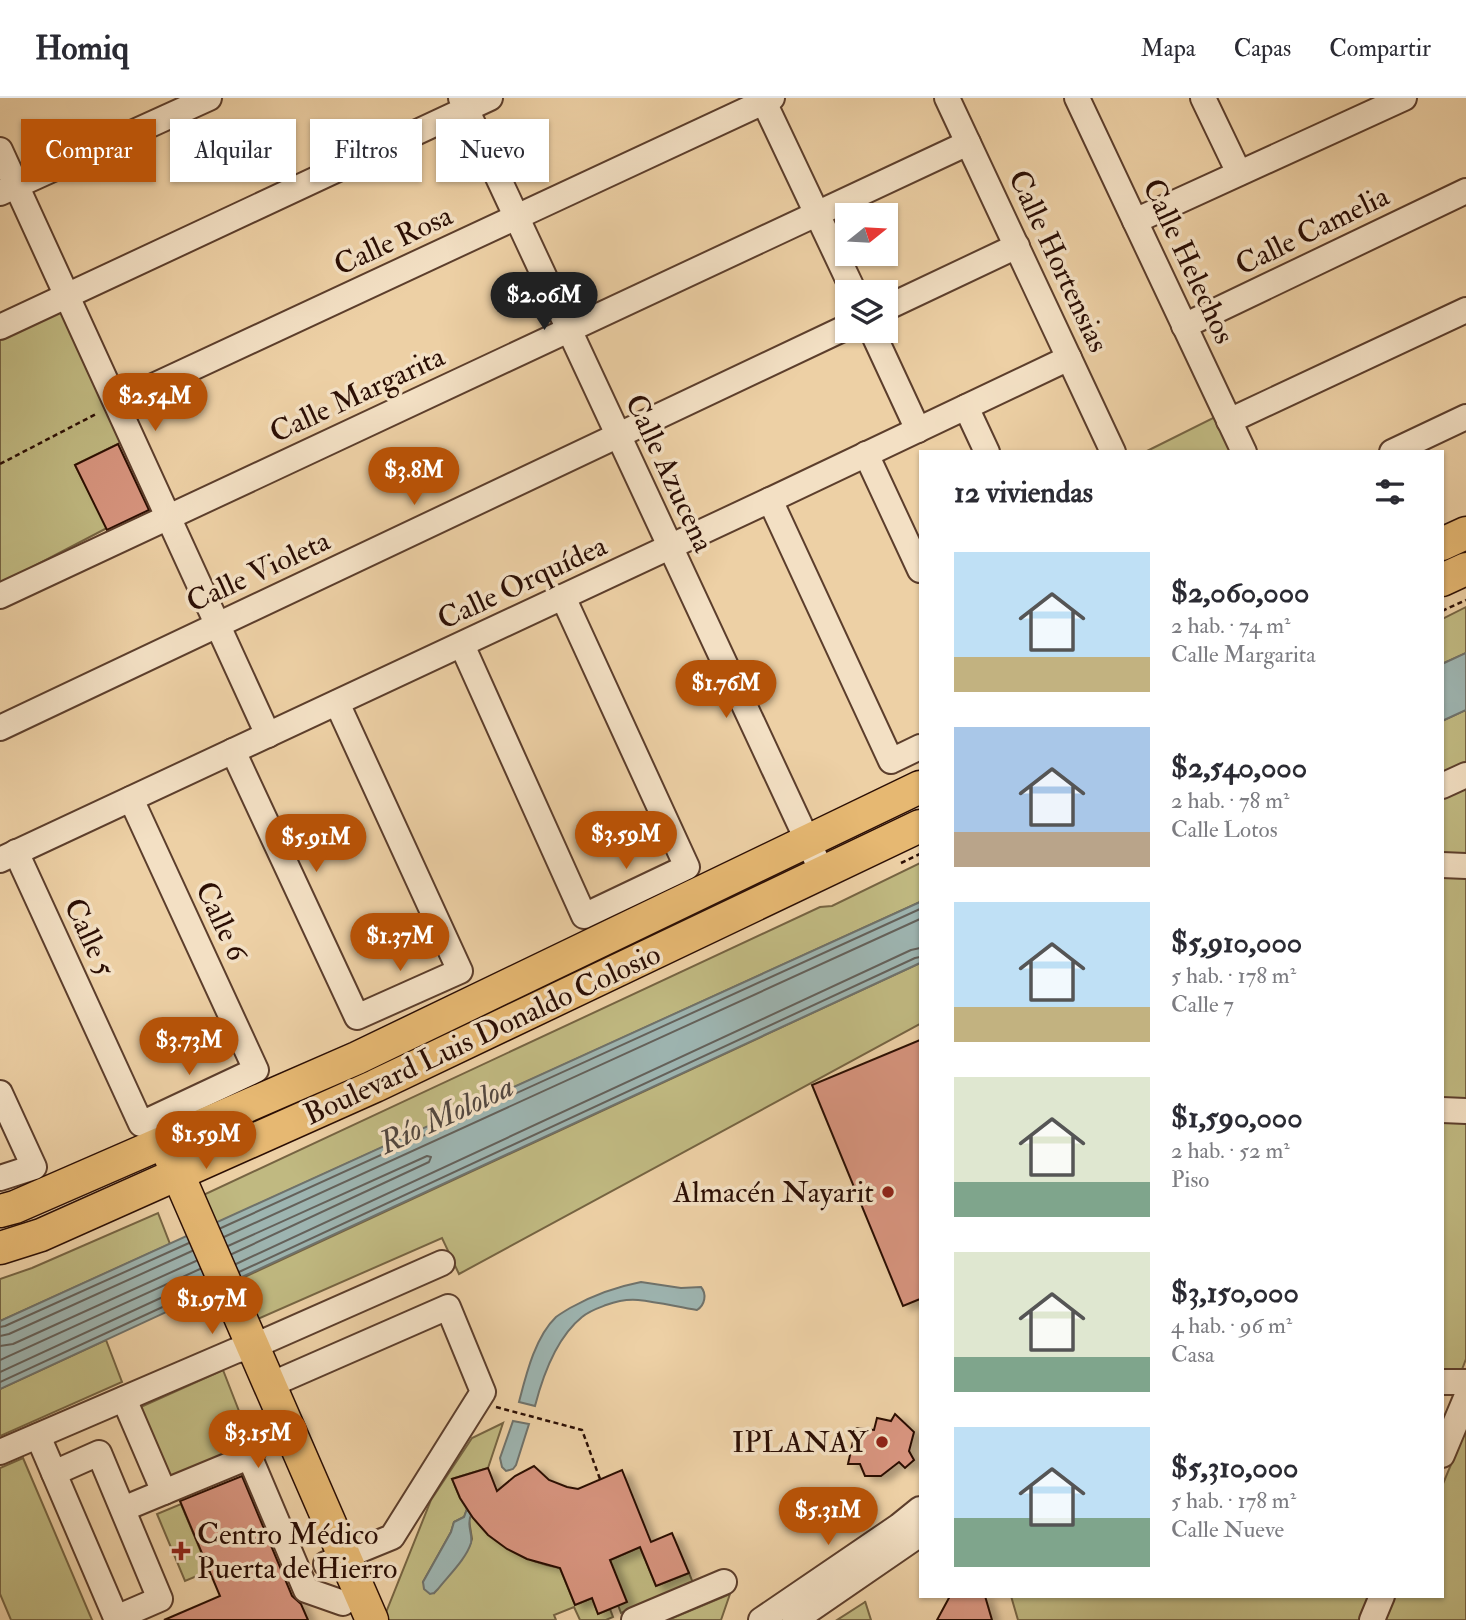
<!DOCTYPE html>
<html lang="es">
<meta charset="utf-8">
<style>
body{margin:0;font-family:"IM FELL Double Pica",serif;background:#f7f7f7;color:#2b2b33;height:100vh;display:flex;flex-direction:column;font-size:26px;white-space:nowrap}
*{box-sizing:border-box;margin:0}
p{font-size:23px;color:#7c7c81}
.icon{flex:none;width:38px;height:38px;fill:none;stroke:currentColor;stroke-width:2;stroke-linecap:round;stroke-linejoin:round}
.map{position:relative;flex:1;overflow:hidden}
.drawer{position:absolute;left:919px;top:352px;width:525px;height:1148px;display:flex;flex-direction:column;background:#fff;border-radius:0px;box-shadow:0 2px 5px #0004}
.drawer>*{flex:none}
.banner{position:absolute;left:21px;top:21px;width:665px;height:63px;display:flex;gap:14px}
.needle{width:46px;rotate:72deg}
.tools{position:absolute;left:835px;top:105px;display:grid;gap:14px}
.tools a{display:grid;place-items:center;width:63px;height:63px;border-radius:0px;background:#fff;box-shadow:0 2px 5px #0004;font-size:35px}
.price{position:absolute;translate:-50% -60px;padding:0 16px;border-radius:24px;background:#b45309;color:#fff;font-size:23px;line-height:46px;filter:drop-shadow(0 2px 4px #0008)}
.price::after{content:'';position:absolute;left:50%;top:42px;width:21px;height:16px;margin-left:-10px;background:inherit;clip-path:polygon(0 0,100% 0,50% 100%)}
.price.on{background:#222;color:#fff}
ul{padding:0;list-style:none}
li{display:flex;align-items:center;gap:21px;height:175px;padding:0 35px}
li span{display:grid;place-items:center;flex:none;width:196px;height:140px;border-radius:0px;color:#555}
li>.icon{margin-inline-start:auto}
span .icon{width:84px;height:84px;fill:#fffc;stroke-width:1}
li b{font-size:30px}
h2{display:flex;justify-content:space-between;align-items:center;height:84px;padding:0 35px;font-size:30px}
.chip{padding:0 24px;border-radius:0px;background:#fff;box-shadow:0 2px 5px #0004;font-size:24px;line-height:63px}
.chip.on{background:#b45309;color:#fff}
header{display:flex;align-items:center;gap:42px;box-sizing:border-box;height:98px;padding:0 35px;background:#fff;border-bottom:2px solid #e1e1e2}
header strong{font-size:33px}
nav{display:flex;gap:38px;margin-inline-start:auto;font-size:24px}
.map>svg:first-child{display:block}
.green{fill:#c0b981;stroke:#766442;stroke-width:2}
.water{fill:#9db4b0;stroke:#6f726b;stroke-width:2}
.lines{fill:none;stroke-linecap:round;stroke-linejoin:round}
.shore{stroke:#64615a;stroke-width:2}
.building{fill:#d7947e;stroke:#2b0e04;stroke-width:2;filter:url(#shadow)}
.minor-casing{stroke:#5c3e2c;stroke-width:28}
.major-casing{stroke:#2b0e04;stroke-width:35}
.path{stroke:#2b0e04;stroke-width:2.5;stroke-dasharray:5 3.5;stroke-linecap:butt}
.minor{stroke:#f3e0c4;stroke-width:24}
.major{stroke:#e6b872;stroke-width:32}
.poi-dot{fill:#8f2418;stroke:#f3e0c4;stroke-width:2.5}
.labels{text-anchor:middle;stroke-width:7;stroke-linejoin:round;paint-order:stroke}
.street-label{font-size:30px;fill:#2b0e04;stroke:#f3e0c4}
.poi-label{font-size:30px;fill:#2b0e04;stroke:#f3e0c4;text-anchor:end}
.water-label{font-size:32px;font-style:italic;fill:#534840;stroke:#f3e0c4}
</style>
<header>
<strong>Homiq</strong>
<nav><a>Mapa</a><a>Capas</a><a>Compartir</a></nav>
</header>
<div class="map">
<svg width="1466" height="1522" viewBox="0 0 1466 1522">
<defs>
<filter id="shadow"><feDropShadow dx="8" dy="4.5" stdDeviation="3.5" flood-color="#0004"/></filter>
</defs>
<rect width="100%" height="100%" fill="#edd0a5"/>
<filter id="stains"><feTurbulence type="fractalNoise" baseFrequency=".00286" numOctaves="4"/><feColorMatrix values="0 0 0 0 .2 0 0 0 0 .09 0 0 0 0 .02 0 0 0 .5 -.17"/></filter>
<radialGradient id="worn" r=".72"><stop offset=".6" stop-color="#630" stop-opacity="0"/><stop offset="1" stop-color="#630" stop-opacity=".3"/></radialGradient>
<g class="green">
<polygon points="61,209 124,343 75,367 107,430 0,486 0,241"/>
<polygon points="1225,314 1244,354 1145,354"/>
<polygon points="1466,509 1466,555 1442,566 1442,521"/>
<polygon points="1466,612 1466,667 1442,678 1442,623"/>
<polygon points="1466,688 1466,756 1442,755 1442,698"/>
<polygon points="920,765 920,804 210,1128 199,1099 820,809 832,808"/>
<polygon points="1442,779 1466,780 1466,1001 1442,1000"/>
<polygon points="920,865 920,926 459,1176 442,1140 253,1223 236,1183"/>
<polygon points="1442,1025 1466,1025 1466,1261 1461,1274 1442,1273"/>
<polygon points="158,1115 170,1146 0,1223 0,1181 32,1170"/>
<polygon points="106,1242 122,1284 0,1338 0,1291"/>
<polygon points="223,1272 246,1331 241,1351 165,1384 134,1312"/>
<path d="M503 1325 488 1370 452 1381 460 1400 467 1411 464 1419 454 1424 451 1434 423 1484 434 1495 460 1463 469 1449 472 1441 469 1422 471 1417C493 1446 525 1464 560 1470L575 1507 592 1500 598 1516 610 1511 613 1519 606 1522H580L574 1509 554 1517 556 1522H387L385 1517 431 1402 472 1340Z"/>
<polygon points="1466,1331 1466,1522 1385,1522 1395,1498 1442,1498 1442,1388"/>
<polygon points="23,1360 92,1522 11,1522 0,1496 0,1370"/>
<polygon points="181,1406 209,1473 185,1483 157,1416"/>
<polygon points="640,1449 656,1488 689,1475 693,1485 621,1515 618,1507 610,1462"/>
<polygon points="730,1496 721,1522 668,1522"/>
<polygon points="1011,1498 1370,1498 1359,1522 1018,1522"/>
<polygon points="865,1503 871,1522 837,1522 865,1504"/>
</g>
<g class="water">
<polygon points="1466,555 1466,612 1442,623 1442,566"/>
<polygon points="920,804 920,865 0,1291 0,1223"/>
<path d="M641 1184 681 1190 701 1189C707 1196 705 1207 697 1212 678 1209 658 1204 638 1202 627 1201 617 1203 606 1207 598 1210 589 1213 582 1219 556 1240 543 1277 535 1308L519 1304C526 1277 535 1239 556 1219 560 1216 565 1213 570 1210 593 1197 615 1189 641 1184Z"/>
<polygon points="513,1323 529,1326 516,1367 513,1371 506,1373 502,1369 500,1360"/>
<path d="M467 1411 471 1417C466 1427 473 1435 471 1445 466 1461 449 1477 438 1491L434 1495 430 1496 424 1491 423 1484 451 1434 454 1424 464 1419Z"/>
</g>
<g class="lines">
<g class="shore">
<polyline points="221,1130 920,811"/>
<polyline points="224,1139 920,821"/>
<polyline points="228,1148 427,1058 431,1059 429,1064 232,1156"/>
<polyline points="236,1166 911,852 920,850"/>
<polyline points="239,1174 915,860 920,859"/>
<polyline points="0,1229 5,1228 189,1145"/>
<polyline points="0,1238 9,1236 192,1153"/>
<polyline points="0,1248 13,1246 196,1163"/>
<polyline points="0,1262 200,1171"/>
<polyline points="0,1274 204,1180"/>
<polyline points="0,1284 208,1188"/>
</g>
</g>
<g class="building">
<polygon points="118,346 149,412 107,432 75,367"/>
<polygon points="920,942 920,1201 903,1208 812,987"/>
<polygon points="895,1316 914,1334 909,1353 914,1362 905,1370 899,1364 881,1378 865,1378 860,1366 848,1366 856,1330 874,1332 877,1320 891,1323"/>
<polygon points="534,1368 549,1382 567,1389 578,1391 622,1372 651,1444 672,1435 689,1475 656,1488 640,1449 610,1462 627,1504 598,1516 592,1500 575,1507 560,1470 527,1461 507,1451 488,1437 473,1420 460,1400 452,1381 488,1370 497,1393 515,1378"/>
<polygon points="242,1378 292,1498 301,1506 308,1522 164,1522 220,1498 180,1403"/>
<polygon points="950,1498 985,1498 992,1522 937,1522"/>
</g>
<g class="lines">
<defs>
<g id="minor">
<polyline points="461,0 823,776"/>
<polyline points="947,0 1113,354"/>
<polyline points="1077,0 1244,354"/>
<polyline points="1203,0 1239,75"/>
<polyline points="764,4 854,194"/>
<polyline points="0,52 268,637"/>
<polyline points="0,95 209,0"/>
<polyline points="1135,123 1404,0"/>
<polyline points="886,210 1017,148"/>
<polyline points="1184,228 1466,93"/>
<polyline points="0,229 490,0"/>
<polyline points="872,233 918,332"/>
<polyline points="117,305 772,0"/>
<polyline points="966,309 987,354"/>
<polyline points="1229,323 1466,212"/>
<polyline points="1392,354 1466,319"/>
<polyline points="866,356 920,472"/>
<polyline points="770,402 891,663 920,649"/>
<polyline points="0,498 968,45"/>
<polyline points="462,547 584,818 687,769 563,499"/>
<polyline points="0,630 847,229"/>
<polyline points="233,653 357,919 460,873 337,605"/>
<polyline points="1442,688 1466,677"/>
<polyline points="16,754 141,1026 256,972 131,701"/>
<polyline points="0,762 770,402 1069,260"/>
<polyline points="1442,767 1466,768"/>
<polyline points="0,995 34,1069 0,1080"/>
<polyline points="1442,1012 1466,1013"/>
<polyline points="1442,1284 1466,1284"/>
<polyline points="270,1287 448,1209 483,1294 392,1439 326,1466"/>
<polyline points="266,1326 250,1360 306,1492 343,1505"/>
<polyline points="38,1338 117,1522"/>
<polyline points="0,1354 235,1253 254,1248 442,1165"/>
<polyline points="1442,1357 1466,1300"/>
<polyline points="54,1375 99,1355 160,1501 116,1520"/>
<polyline points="164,1394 251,1358"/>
<polyline points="123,1411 164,1394 124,1301"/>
<polyline points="634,1522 724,1484"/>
<polyline points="761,1522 899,1428 920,1411"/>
<polyline points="795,1522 920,1436"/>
<polyline points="1372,1522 1382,1498"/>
</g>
<g id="major">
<polyline points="1442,446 1466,435"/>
<polyline points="1442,482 1466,471"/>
<polyline points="170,1058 372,1522"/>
<polyline points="0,1113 15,1109 357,960 920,689"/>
<polyline points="0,1150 41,1137 375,988 920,728"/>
</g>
</defs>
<use href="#minor" class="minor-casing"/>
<use href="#major" class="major-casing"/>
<g class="path">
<polyline points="0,366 98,315"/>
<polyline points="1442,513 1466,502"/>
<polyline points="901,765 920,756"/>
<polyline points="496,1309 582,1332 600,1381"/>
</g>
<use href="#minor" class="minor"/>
<use href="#major" class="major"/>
</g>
<g class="poi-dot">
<circle cx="888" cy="1094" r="7"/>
<circle cx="882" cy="1344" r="7"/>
<path d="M177.5 1442.5h7v7h7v7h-7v7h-7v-7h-7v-7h7z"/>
</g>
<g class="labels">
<g class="street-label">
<text transform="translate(1312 132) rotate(-26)" y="10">Calle Camelia</text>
<text transform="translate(393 142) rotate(-25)" y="10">Calle Rosa</text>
<text transform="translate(1059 163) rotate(65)" y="10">Calle Hortensias</text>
<text transform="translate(1189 163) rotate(65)" y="10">Calle Helechos</text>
<text transform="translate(357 296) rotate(-25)" y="10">Calle Margarita</text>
<text transform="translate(670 375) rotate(65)" y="10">Calle Azucena</text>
<text transform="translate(258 473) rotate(-25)" y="10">Calle Violeta</text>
<text transform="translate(522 484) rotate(-25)" y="10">Calle Orquídea</text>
<text transform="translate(222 823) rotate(65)" y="10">Calle 6</text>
<text transform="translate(90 839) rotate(65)" y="10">Calle 5</text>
<text transform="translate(482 936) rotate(-25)" y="10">Boulevard Luis Donaldo Colosio</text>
</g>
<g class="poi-label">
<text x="874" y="1104">Almacén Nayarit</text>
<text x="868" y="1354">IPLANAY</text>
<text x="197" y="1446" text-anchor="start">Centro Médico<tspan x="197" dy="34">Puerta de Hierro</tspan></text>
</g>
<g class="water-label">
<text transform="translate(446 1016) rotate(-25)" y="11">Río Mololoa</text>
</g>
</g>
<rect width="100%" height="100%" filter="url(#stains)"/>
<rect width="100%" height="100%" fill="url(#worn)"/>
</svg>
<div class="tools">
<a><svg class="needle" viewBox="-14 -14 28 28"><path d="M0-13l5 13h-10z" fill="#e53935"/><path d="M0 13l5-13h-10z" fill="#7c7c81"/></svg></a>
<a><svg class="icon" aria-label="layers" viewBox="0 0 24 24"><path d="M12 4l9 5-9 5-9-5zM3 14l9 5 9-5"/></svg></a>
</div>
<b class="price on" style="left:544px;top:234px">$2.06M</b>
<b class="price" style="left:155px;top:335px">$2.54M</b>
<b class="price" style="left:414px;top:409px">$3.8M</b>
<b class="price" style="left:726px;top:622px">$1.76M</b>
<b class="price" style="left:626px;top:773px">$3.59M</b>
<b class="price" style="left:316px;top:776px">$5.91M</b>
<b class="price" style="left:400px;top:875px">$1.37M</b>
<b class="price" style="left:189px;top:979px">$3.73M</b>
<b class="price" style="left:206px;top:1073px">$1.59M</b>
<b class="price" style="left:212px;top:1238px">$1.97M</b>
<b class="price" style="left:258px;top:1372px">$3.15M</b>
<b class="price" style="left:828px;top:1449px">$5.31M</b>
<div class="banner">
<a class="chip on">Comprar</a>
<a class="chip">Alquilar</a>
<a class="chip">Filtros</a>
<a class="chip">Nuevo</a>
</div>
<section class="drawer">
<h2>12 viviendas<svg class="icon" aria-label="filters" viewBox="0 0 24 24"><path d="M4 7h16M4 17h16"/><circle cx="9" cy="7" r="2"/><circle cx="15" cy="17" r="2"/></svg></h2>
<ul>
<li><span style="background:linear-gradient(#bfe0f5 75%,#c2b280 0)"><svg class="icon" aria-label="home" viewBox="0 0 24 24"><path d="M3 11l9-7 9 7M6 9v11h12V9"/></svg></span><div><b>$2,060,000</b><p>2 hab. · 74 m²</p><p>Calle Margarita</p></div></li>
<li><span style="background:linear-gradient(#a9c7e8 75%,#b9a48a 0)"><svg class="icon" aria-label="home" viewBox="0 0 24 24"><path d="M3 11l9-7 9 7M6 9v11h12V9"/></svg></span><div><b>$2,540,000</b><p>2 hab. · 78 m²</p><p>Calle Lotos</p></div></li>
<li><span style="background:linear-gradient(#bfe0f5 75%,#c2b280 0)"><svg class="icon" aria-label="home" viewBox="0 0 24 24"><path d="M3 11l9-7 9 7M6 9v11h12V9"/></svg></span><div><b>$5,910,000</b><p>5 hab. · 178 m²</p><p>Calle 7</p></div></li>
<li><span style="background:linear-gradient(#dfe7d0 75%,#7fa58c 0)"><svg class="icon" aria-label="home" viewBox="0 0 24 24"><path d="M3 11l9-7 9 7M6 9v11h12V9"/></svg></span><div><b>$1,590,000</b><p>2 hab. · 52 m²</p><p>Piso</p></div></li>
<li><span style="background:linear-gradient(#dfe7d0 75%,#7fa58c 0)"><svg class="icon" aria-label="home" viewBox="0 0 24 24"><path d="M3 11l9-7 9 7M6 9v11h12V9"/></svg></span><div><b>$3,150,000</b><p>4 hab. · 96 m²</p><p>Casa</p></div></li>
<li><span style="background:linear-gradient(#bfe0f5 65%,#7fa58c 0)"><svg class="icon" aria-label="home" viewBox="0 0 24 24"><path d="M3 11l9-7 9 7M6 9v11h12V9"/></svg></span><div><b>$5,310,000</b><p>5 hab. · 178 m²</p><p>Calle Nueve</p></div></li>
</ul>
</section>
</div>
